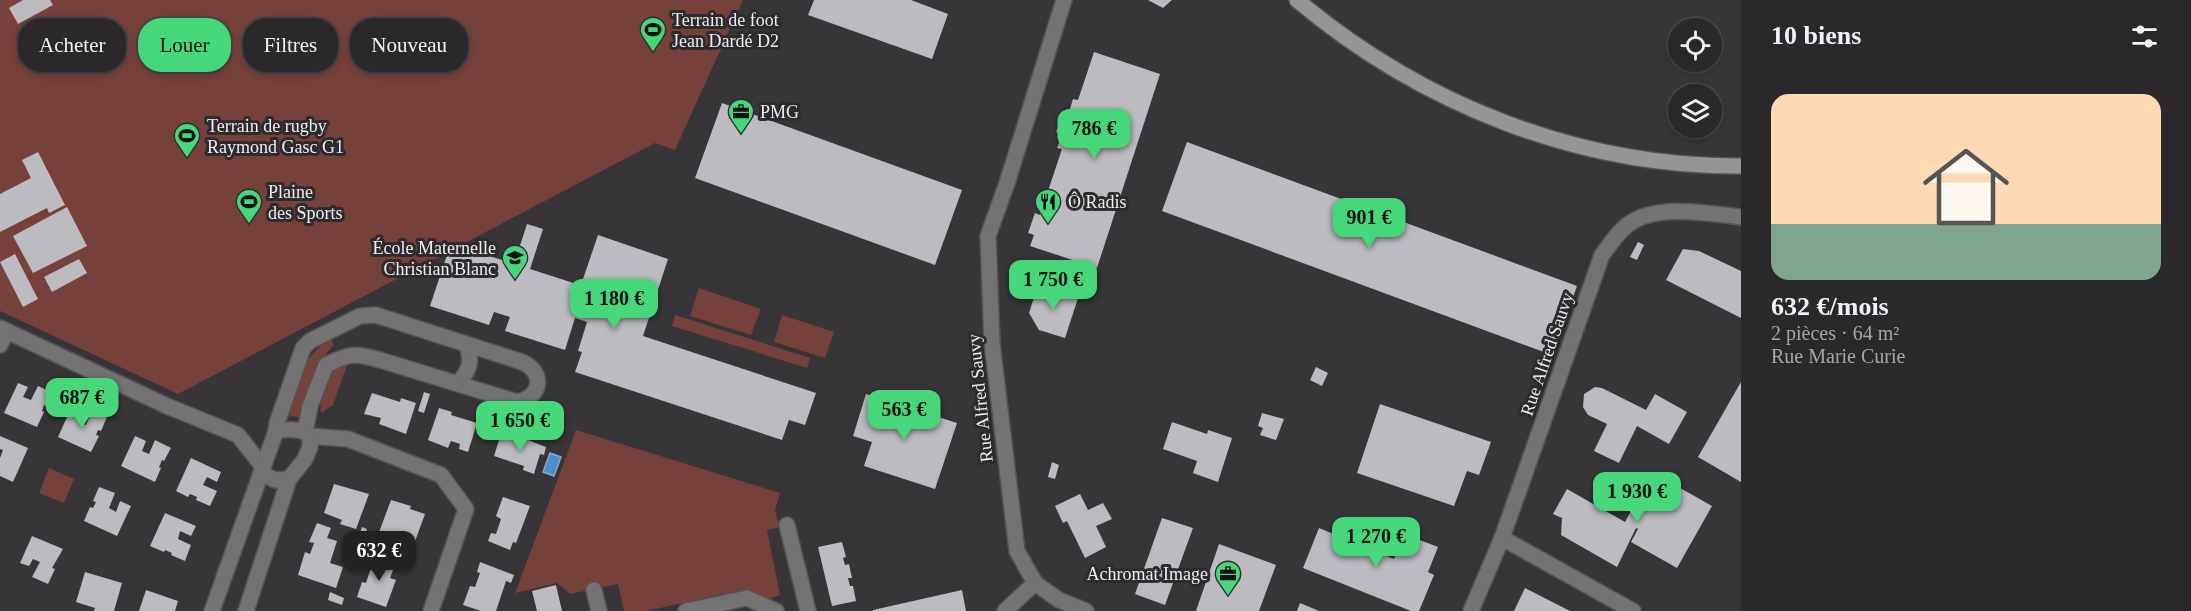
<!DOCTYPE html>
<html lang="fr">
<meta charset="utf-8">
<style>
body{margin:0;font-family:Georgia,serif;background:#323032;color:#f1f3f6;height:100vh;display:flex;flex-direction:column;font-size:22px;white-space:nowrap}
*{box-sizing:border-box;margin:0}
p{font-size:20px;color:#a5a6a8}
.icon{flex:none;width:33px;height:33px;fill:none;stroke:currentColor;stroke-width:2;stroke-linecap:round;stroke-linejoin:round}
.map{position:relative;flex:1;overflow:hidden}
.sheet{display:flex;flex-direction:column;background:#2a282a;width:450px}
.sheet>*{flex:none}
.hud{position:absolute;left:18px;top:18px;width:570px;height:54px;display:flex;gap:12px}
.fabs{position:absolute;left:1668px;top:18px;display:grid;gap:12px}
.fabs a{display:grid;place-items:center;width:54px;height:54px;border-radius:50%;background:#2a282a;box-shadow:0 3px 9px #0003,0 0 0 2px #464447;font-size:30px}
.price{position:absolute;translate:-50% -51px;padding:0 14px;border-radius:12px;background:#45d77a;color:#111;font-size:20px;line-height:39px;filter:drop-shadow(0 2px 3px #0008)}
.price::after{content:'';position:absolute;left:50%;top:36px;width:18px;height:14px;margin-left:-9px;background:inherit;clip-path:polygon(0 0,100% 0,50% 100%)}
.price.selected{background:#222;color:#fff}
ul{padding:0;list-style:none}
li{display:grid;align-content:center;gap:12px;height:318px;padding:0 30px}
li span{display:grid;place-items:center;height:186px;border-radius:18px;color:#555}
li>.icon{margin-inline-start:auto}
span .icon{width:108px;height:108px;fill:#fffc;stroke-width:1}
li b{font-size:26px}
h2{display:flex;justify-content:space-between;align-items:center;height:72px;padding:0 30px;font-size:26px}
.chip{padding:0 21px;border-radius:24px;background:#2a282a;box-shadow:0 3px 9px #0003,0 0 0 2px #464447;font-size:21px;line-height:54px}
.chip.selected{background:#45d77a;color:#111}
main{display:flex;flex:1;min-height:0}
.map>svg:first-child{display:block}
.green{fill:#76403b}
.water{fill:#518ccb;stroke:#80a9d6;stroke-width:1.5}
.building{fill:#bbbbc0}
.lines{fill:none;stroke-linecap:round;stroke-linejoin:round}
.street-casing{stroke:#555255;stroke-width:18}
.secondary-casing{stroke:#555255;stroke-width:18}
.street{stroke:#747273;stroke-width:15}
.secondary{stroke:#979495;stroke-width:15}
.labels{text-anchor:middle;stroke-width:6;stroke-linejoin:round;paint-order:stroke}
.poi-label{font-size:18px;fill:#efedef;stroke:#2e2b2e;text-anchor:start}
.street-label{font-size:18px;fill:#efedef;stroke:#2e2b2e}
</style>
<main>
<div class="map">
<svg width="1741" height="611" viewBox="0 0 1741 611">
<rect width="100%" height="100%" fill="#383538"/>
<g class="green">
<polygon points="0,0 743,0 675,150 655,143 178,394 0,311"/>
<polygon points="699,288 761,309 751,335 690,316"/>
<polygon points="675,315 810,358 807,368 672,326"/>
<polygon points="782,315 834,332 825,358 774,342"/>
<path d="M330 338 334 345C316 362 311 390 303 413L299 417 290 416C285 388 308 354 330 338Z"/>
<path d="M345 362 346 368 333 405 321 413C319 398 325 384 329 369Z"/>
<polygon points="576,430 780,493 775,510 779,527 767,530 780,595 768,599 735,594 721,594 647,611 624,611 618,584 570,594 557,583 515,593"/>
<polygon points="49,468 74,479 64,503 39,493"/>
</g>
<polygon class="water" points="550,453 561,457 554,476 543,472"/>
<g class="building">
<polygon points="23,0 50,0 53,5 18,24 9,8"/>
<polygon points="814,0 911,0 948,14 932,59 808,15"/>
<polygon points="1148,0 1172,0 1163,8"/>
<polygon points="1094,52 1160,74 1097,268 1030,246 1034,235 1028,233 1035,213 1040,215 1062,149 1057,148 1062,134 1056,132 1064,111 1069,112 1073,99 1078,100"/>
<polygon points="722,103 962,190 935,265 695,178"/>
<polygon points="1187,142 1577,286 1552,355 1162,211"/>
<polygon points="38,152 65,205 49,213 47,208 0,232 0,194 31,178 22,160"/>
<polygon points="67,207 87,246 33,273 13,236"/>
<polygon points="527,224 543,229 530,269 589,288 591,282 583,279 598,235 668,259 643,336 816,393 805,425 789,420 782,440 575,372 582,352 578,351 587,322 575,318 565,350 505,331 510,317 494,312 489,325 430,306 451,243 514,264"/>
<polygon points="1638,242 1644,245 1637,260 1630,257"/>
<polygon points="1683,249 1699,251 1741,271 1741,318 1666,280"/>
<polygon points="15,254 38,299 23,307 0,262"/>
<polygon points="79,259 87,273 52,292 44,277"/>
<polygon points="1038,285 1078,298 1065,338 1039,330 1029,313"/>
<polygon points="1316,367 1328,373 1322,386 1310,380"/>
<polygon points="1741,382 1741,482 1698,457"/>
<polygon points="18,383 28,387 23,397 31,400 38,386 53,393 46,406 44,405 42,411 44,412 37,427 4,413"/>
<polygon points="1595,387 1602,388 1646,410 1655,394 1687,412 1669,444 1637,426 1619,463 1594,451 1607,424 1588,415 1583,407 1584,394"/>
<polygon points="424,392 430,394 424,413 418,411"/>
<polygon points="372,393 400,402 401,398 416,403 406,434 379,424 381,418 364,414"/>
<polygon points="866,394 957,423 935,489 864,466 872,442 853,436"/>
<polygon points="1380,404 1491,442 1479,475 1467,471 1454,506 1357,473"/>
<polygon points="72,406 82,411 78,422 86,425 92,411 107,417 101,431 98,430 96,435 99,436 91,452 58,437"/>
<polygon points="439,408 452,412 451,415 477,423 468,452 459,449 460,444 451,441 448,448 428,440"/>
<polygon points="1262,413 1284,419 1276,440 1260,435 1263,428 1258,426"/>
<polygon points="1172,422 1207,434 1208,430 1232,438 1218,482 1193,473 1197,461 1163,449"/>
<polygon points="501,434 513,439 515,435 546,447 544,455 540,454 534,474 523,470 524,466 494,456"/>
<polygon points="0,436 28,448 13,482 0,476 0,458 3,450 0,449"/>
<polygon points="135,436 146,441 142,451 149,454 155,440 171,448 164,461 162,460 159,467 161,468 155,482 121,466"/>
<polygon points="191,458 221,472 217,482 207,477 203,485 217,491 210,506 196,500 197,497 190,494 188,497 176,491"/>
<polygon points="1052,462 1059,465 1055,479 1048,477"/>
<polygon points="1652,472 1712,506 1677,568 1631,542 1638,529 1636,528 1617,567 1561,535 1562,518 1553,514 1567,489 1625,522"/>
<polygon points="334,484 369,494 356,529 340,524 342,520 324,513"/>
<polygon points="99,487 115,493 109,508 116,512 120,501 131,506 117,536 84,521 90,507 93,508 96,502 93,501"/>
<polygon points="1080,494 1088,510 1103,503 1112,519 1096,526 1106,547 1085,558 1067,521 1063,523 1055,506"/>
<polygon points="503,497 530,506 516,543 513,542 510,550 488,541 491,533 496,534 501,519 496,516"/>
<polygon points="391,500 411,506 410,509 425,514 414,544 397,537 395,542 378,535"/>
<polygon points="165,513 196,526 191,536 180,531 178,539 191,545 185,561 171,555 172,553 165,550 164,552 150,546"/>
<polygon points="1162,518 1193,528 1165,605 1135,594"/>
<polygon points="317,523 331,528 327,538 337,541 330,563 343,567 336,588 298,575 305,552 310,554 314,543 309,542"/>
<polygon points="362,527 367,529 364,540 358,538"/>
<polygon points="1319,528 1394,559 1404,534 1438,547 1428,572 1434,575 1419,611 1411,611 1303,568"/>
<polygon points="32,536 63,549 52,568 55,569 48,584 32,577 40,562 33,559 29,566 20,563"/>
<polygon points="842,542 846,557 843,558 845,565 849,564 852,578 848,578 850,586 853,586 856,601 832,606 818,547"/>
<polygon points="1219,544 1276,565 1259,611 1196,611"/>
<polygon points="375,555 396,562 390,578 396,580 386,607 357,597 362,582 366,583"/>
<polygon points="480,562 514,575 511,583 506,581 496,611 481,611 463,605 470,586 475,587 480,573 477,572"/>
<polygon points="85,572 122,583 114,611 94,611 95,608 76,602"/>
<polygon points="556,585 562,611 537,611 532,591"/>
<polygon points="1525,588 1570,611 1514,611"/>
<polygon points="146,590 178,601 175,611 139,611"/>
<polygon points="962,590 966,611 873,611 873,610"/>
<polygon points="330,592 344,598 342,605 328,600"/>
<polygon points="1300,603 1319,611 1297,611"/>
</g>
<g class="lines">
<defs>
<g id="street">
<polyline points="0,328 167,406 238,435 263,467"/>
<polyline points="0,345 7,331"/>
<path d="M458 383C470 370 473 360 466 344"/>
<path d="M276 431 277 423 303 348 310 341 360 316 376 315 522 362C545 372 542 397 517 402L380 360C355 353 350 353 326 365L310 406 305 432"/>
<polyline points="310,436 348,439 441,475 466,509 431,611"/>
<polyline points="787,525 808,611"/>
<polyline points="1502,538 1633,611"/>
<polyline points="1035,583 1017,551 992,343 988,236 1007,183 1064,0"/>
<polyline points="594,590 599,611"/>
<polyline points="212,611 261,473"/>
<path d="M246 611 289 479 305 459 310 447V436C301 428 287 429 276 431L261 473 275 480 289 479"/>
<polyline points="686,611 747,598 776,611"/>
<polyline points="1005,611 1035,583 1059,600 1086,611"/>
<path d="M1471 611 1502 538 1602 255C1609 246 1615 236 1623 229 1649 202 1707 213 1741 217"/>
</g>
<path id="secondary" d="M1297 0C1421 104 1578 167 1741 166"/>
</defs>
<use href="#street" class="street-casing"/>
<use href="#secondary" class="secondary-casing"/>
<use href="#street" class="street"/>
<use href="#secondary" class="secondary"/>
</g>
<defs>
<symbol id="stadium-pin" viewBox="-11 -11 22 30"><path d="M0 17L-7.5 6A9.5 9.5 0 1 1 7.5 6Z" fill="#45d77a" stroke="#2e2b2e"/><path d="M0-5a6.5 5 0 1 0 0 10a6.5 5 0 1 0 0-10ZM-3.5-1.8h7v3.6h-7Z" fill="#111"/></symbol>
<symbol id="office-pin" viewBox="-11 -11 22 30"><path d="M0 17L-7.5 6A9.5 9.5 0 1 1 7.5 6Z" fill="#45d77a" stroke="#2e2b2e"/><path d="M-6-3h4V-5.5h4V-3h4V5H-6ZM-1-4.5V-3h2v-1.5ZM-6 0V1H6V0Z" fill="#111"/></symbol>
<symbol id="restaurant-pin" viewBox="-11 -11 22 30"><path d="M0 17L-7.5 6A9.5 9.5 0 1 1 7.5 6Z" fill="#45d77a" stroke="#2e2b2e"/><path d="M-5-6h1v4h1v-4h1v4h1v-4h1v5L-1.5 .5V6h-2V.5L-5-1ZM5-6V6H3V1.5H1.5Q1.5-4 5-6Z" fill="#111"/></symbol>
<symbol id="school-pin" viewBox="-11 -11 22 30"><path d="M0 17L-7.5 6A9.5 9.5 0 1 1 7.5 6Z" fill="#45d77a" stroke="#2e2b2e"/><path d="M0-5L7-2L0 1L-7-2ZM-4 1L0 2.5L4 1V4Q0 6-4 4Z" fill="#111"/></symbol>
</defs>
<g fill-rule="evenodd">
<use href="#stadium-pin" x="638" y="15" width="30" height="40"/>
<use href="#office-pin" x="726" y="97" width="30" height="40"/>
<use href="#stadium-pin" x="172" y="121" width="30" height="40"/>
<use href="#stadium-pin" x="234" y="187" width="30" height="40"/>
<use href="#restaurant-pin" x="1033" y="187" width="30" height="40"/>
<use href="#school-pin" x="500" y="243" width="30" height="40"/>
<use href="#office-pin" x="1213" y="559" width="30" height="40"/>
</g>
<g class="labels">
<g class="poi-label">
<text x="672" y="26">Terrain de foot<tspan x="672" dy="21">Jean Dardé D2</tspan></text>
<text x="760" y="118">PMG</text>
<text x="207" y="132">Terrain de rugby<tspan x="207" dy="21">Raymond Gasc G1</tspan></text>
<text x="268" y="198">Plaine<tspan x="268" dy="21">des Sports</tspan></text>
<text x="1068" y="208">Ô Radis</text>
<text x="496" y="254" text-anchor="end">École Maternelle<tspan x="496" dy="21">Christian Blanc</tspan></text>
<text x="1208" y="580" text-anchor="end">Achromat Image</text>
</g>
<g class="street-label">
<text transform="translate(1547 354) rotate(-71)" y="6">Rue Alfred Sauvy</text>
<text transform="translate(980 398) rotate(-96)" y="6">Rue Alfred Sauvy</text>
</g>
</g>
</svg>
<div class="fabs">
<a><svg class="icon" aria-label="locate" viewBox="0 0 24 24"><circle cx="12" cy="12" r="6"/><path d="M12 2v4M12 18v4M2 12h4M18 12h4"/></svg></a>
<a><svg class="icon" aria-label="layers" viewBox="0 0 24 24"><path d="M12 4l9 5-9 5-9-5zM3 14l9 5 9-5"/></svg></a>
</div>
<b class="price" style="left:1094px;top:160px">786 €</b>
<b class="price" style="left:1369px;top:249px">901 €</b>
<b class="price" style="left:1053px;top:311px">1 750 €</b>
<b class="price" style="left:614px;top:330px">1 180 €</b>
<b class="price" style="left:82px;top:429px">687 €</b>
<b class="price" style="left:904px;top:441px">563 €</b>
<b class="price" style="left:520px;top:452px">1 650 €</b>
<b class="price" style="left:1637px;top:523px">1 930 €</b>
<b class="price" style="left:1376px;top:568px">1 270 €</b>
<b class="price selected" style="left:379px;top:582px">632 €</b>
<div class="hud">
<a class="chip">Acheter</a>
<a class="chip selected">Louer</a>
<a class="chip">Filtres</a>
<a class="chip">Nouveau</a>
</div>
</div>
<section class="sheet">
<h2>10 biens<svg class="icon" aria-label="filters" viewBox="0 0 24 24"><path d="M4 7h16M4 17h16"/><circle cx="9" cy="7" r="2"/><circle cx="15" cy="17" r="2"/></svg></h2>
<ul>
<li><span style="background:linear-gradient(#ffd9b3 70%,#7fa58c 0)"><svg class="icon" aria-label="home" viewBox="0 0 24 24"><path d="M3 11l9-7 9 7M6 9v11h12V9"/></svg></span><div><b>632 €/mois</b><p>2 pièces · 64 m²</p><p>Rue Marie Curie</p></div></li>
</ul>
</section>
</main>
